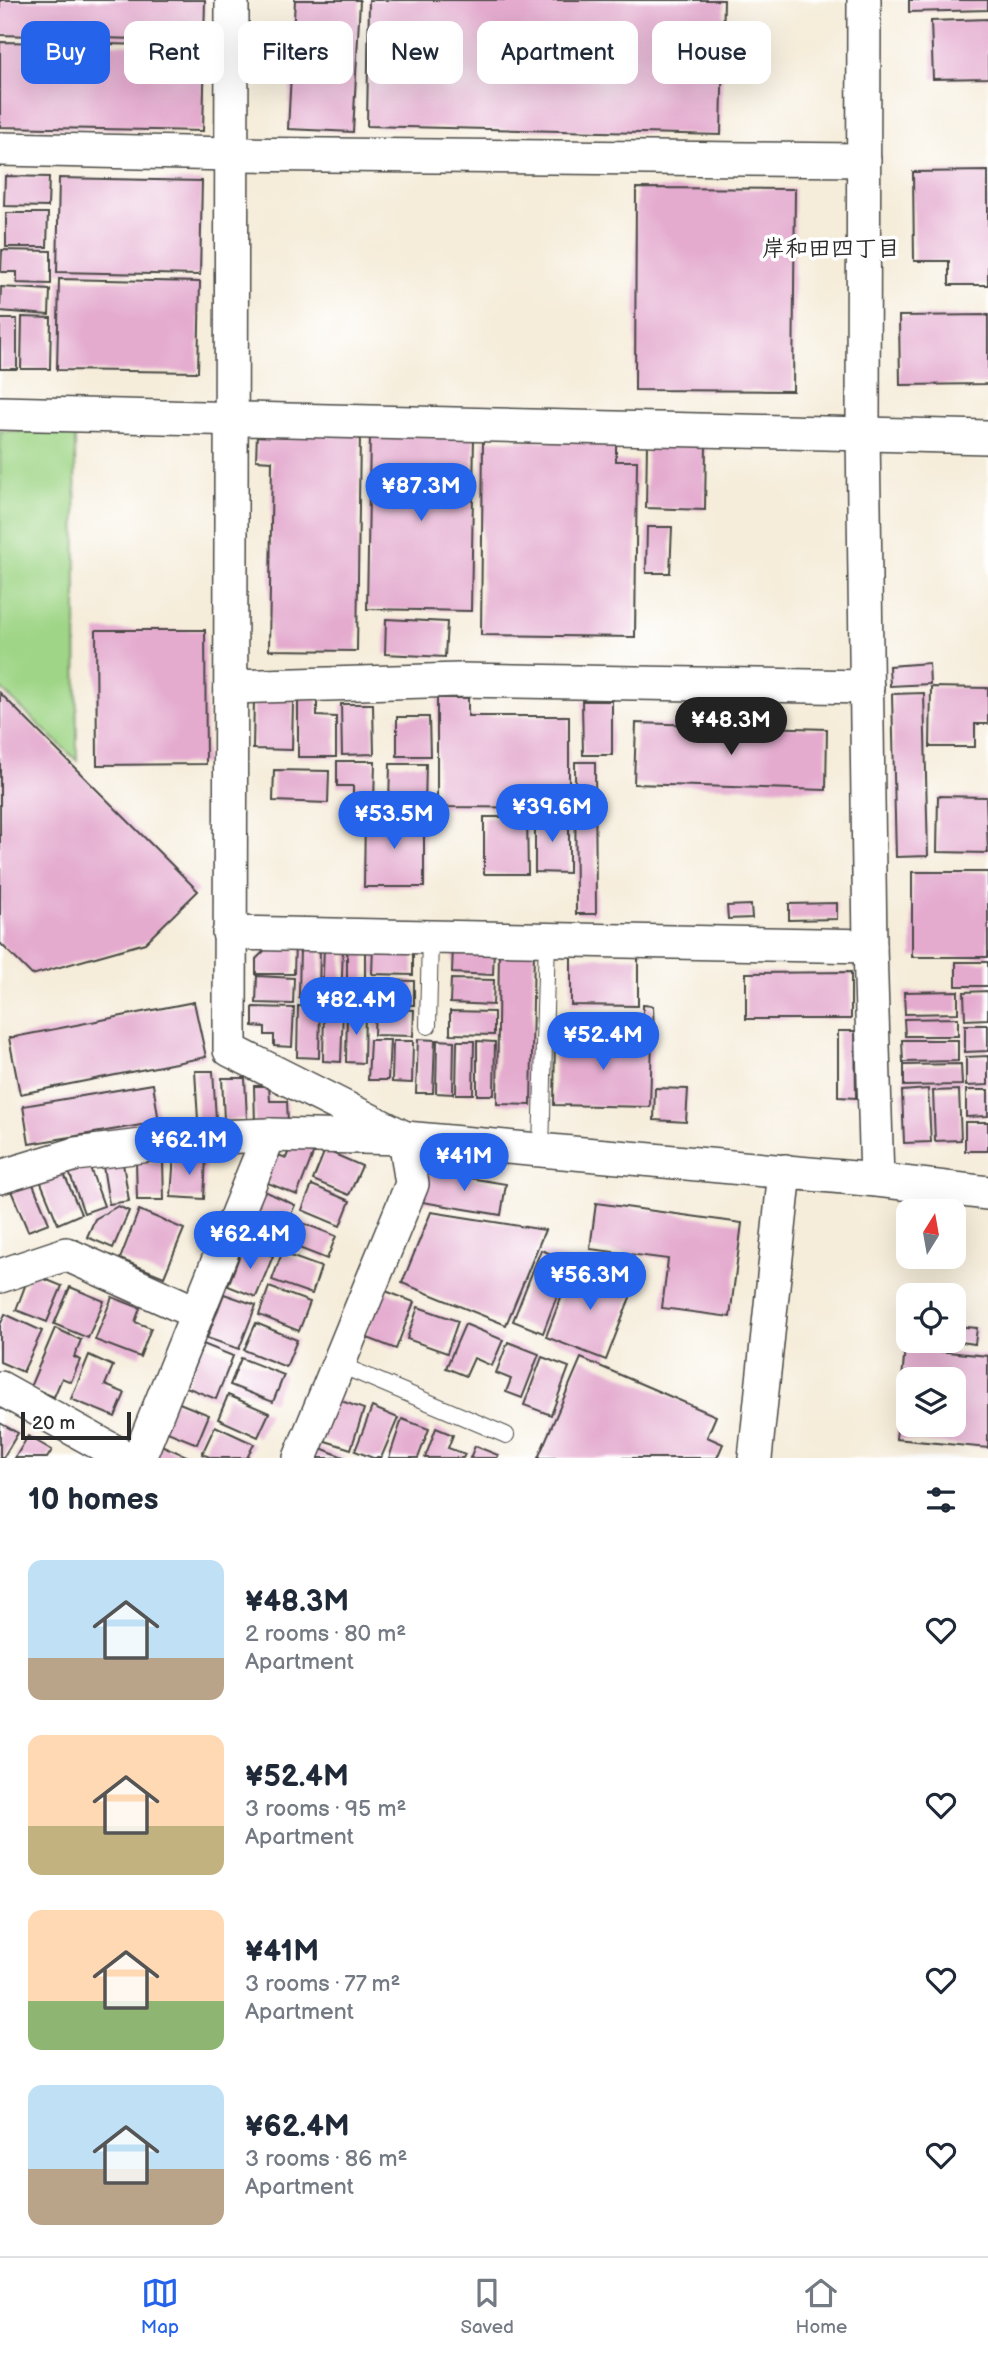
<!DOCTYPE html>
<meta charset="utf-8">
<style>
body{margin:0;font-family:"Balsamiq Sans","Klee One",sans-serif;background:#f2f2f3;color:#1f2937;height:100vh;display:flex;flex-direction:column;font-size:26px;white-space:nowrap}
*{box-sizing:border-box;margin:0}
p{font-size:23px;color:#747a83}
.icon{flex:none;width:38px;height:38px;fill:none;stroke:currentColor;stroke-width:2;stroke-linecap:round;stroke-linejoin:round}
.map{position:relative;height:1458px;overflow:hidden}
.drawer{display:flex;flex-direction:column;background:#fff;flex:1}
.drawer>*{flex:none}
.top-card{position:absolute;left:21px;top:21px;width:947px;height:63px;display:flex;gap:14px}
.needle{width:46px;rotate:11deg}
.controls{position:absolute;left:896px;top:1199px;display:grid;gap:14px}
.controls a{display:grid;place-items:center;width:70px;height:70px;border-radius:14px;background:#fff;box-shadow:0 7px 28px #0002;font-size:35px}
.scale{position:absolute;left:21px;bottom:18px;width:110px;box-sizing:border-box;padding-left:7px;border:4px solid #2b2b2b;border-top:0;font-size:19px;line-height:24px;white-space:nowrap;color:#2b2b2b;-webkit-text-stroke:5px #fff;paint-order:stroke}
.price{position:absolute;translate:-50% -60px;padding:0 16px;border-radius:24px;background:#2563eb;color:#fff;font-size:23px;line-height:46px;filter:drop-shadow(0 2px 4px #0008)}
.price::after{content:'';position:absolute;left:50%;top:42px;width:21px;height:16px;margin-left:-10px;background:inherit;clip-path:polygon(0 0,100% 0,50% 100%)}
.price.active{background:#222;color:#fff}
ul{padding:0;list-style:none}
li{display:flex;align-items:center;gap:21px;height:175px;padding:0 28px}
li span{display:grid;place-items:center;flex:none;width:196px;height:140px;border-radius:14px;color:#555}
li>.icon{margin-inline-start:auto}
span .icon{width:84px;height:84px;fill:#fffc;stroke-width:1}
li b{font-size:30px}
h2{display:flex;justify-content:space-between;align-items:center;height:84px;padding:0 28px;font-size:30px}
.chip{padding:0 24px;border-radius:14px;background:#fff;box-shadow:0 7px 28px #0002;font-size:24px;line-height:63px}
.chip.active{background:#2563eb;color:#fff}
.tab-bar{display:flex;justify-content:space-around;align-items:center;height:98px;border-top:2px solid #e0e1e3;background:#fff;font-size:19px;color:#747a83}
.tab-bar a{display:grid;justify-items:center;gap:4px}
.tab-bar .active{color:#2563eb}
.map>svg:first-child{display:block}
.green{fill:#9fd586;stroke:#658058;stroke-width:2}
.building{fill:#e4abcf;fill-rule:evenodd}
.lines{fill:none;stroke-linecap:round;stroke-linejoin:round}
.lane-casing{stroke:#494845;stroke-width:18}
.street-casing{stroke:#494845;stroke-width:36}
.lane{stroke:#fff;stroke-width:16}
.street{stroke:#fff;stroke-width:33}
.labels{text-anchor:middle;stroke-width:7;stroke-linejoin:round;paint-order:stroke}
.neighbourhood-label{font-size:23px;font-weight:bold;fill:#2b2b2b;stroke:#fff}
</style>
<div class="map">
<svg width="988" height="1458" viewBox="0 0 988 1458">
<rect width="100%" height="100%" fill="#fff"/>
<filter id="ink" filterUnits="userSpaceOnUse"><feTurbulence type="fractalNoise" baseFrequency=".0143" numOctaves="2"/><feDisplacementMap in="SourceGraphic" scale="14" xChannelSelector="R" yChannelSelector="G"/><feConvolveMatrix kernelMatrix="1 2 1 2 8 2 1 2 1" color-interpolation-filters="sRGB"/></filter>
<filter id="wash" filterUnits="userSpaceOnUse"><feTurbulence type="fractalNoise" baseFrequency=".00686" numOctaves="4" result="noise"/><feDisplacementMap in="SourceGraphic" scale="28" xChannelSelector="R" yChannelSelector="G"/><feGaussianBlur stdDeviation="1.57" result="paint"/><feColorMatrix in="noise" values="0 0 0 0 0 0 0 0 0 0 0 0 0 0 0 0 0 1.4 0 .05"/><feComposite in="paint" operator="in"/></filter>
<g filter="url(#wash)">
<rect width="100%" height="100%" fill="#f5ecd9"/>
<polygon class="green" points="0,431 75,433 77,761 0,688"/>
<g id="blocks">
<g class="building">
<polygon points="0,0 205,0 204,41 0,35"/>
<polygon points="295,0 360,0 353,132 288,129"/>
<polygon points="369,0 724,0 721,135 367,126"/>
<polygon points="909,0 988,0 988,10 909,12"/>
<polygon points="988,19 988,78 933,79 931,21"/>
<polygon points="0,42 205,46 203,131 0,127"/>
<polygon points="988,171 988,285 949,285 949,261 914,261 913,172"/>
<polygon points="5,176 49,177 48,207 4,206"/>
<polygon points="59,178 202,181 200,275 57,272"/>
<polygon points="636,188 795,189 793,391 635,390"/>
<polygon points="6,213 48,213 47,247 6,247"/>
<polygon points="2,250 51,251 51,284 17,283 17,272 1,272"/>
<polygon points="59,279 200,282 198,372 57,370"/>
<polygon points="1,287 50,290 49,315 0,311"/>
<polygon points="988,315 988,384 900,385 899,316"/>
<polygon points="22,317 51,318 50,369 21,369"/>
<rect x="0" y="319" width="17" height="50"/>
<polygon points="257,433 360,434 357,651 269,650 272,461 256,460"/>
<polygon points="370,435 474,436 471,611 367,609"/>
<polygon points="483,440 616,442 616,461 637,461 635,637 481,635"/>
<polygon points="647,443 706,444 705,510 646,508"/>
<polygon points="647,527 672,527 670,573 646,573"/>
<polygon points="386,619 447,622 445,657 385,654"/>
<polygon points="96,630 205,630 206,764 97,765"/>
<polygon points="929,663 930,684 890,686 889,666"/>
<polygon points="931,687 988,688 988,724 975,724 975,747 930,747"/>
<polygon points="0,693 198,891 145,943 32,975 0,943"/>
<polygon points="924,693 928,856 896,857 892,694"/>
<polygon points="254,698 293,700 292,750 253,749"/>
<polygon points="298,698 317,698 317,716 336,717 336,757 298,757"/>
<polygon points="437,698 468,698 468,716 569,716 569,808 437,807"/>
<polygon points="582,701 612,701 612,755 583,755"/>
<polygon points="341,704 373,704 374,754 342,755"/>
<polygon points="397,717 429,717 430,756 397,756"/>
<polygon points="636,723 827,729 826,790 634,784"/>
<polygon points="337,761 375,761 374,804 353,804 353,786 337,786"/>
<polygon points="575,762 595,762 596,914 576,914"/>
<polygon points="390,764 426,764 425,806 389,806"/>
<polygon points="274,770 329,771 328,803 273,801"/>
<polygon points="938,796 986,797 988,853 937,852"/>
<polygon points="365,815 424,815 424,887 364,887"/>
<polygon points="535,816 569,816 569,873 535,872"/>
<polygon points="484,817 527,817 528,874 484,874"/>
<rect x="912" y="872" width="76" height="85"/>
<polygon points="837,903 837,919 789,920 789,904"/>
<polygon points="751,905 752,918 728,919 727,906"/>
<polygon points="272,943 295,943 294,974 256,974 256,959"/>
<polygon points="373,945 413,946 413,975 372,974"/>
<polygon points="300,946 320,946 319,999 299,998"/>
<polygon points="453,946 494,947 493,975 452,973"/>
<polygon points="324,947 343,948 341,1001 322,1001"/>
<polygon points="499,948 534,949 531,1105 497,1104"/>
<polygon points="347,950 365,950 365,1005 347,1004"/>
<polygon points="571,957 638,957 638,1006 571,1005"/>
<rect x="956" y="962" width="32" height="24"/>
<polygon points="851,972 851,1019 746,1019 746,973"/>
<polygon points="257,976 294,978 293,1004 256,1003"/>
<polygon points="451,979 494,980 493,1005 450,1003"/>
<polygon points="376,980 414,981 414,1005 375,1004"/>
<polygon points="958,991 958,1013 905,1014 904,992"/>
<polygon points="988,991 988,1019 965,1020 964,992"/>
<polygon points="194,1002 206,1057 20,1094 9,1038"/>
<polygon points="643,1005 653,1006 654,1031 632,1031 632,1014 643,1014"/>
<polygon points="298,1006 320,1007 319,1058 297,1057"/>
<polygon points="253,1007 294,1008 292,1047 274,1046 274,1035 265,1035 265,1027 253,1026"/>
<polygon points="324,1008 343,1009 341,1062 323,1061"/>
<polygon points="375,1008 414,1010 413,1036 374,1035"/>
<polygon points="347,1011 365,1011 364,1063 346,1062"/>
<polygon points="450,1011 494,1012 494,1035 450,1034"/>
<polygon points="958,1018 958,1036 905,1036 904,1019"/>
<polygon points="965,1025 988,1025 988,1051 965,1052"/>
<polygon points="838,1031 855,1031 856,1098 838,1097"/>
<polygon points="555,1037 652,1039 650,1107 554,1105"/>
<polygon points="418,1039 435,1040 433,1093 416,1093"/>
<polygon points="370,1040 390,1040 388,1080 368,1080"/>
<polygon points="437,1040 454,1041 453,1094 436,1093"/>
<polygon points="902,1040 958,1040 958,1061 903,1062"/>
<polygon points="393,1041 413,1041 412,1083 392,1082"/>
<polygon points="457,1041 474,1041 473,1094 456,1094"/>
<polygon points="477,1041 495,1042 494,1095 477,1095"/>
<polygon points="988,1056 988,1085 966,1086 966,1057"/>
<polygon points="961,1064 962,1085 904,1086 904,1065"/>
<polygon points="195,1071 213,1071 216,1119 198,1120"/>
<polygon points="222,1078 245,1078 247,1119 224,1120"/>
<polygon points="153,1084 159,1122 29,1144 23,1106"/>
<polygon points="254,1086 269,1086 270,1101 287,1101 288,1122 255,1123"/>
<polygon points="655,1088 688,1089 686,1122 654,1120"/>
<polygon points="928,1089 931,1142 904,1143 902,1091"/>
<polygon points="959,1090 961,1140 935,1141 933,1091"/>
<polygon points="966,1090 988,1090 988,1116 966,1117"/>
<rect x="965" y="1122" width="23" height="29"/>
<polygon points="293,1141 315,1149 297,1195 263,1181 273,1153 286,1158"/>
<polygon points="325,1150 362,1166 349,1195 313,1180"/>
<polygon points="174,1154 206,1157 204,1199 171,1197"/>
<polygon points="122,1157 129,1201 109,1204 102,1160"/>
<polygon points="136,1161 163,1161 164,1200 137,1200"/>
<polygon points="88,1162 104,1206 84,1213 68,1169"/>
<polygon points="62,1169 81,1214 58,1224 39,1178"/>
<polygon points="427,1171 506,1184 501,1215 422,1202"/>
<polygon points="30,1177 49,1223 28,1231 9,1186"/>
<polygon points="312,1185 350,1201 340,1226 302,1210"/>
<polygon points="258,1188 295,1205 282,1234 245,1218"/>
<polygon points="596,1203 742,1223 730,1317 662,1308 668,1259 590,1249"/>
<polygon points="118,1206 129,1211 113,1248 87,1237 95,1219"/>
<polygon points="139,1210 184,1229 164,1277 120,1259"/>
<polygon points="431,1212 545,1230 506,1325 402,1283"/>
<polygon points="295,1220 336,1236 327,1259 286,1243"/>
<polygon points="244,1244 273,1256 256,1297 228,1286"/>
<polygon points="541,1250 570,1261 543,1333 513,1321"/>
<polygon points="282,1253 321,1267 312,1294 272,1280"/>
<polygon points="574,1263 634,1287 606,1360 546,1337"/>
<polygon points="30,1273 62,1286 47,1322 16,1310"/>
<polygon points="70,1287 104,1301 88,1338 54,1324"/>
<polygon points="269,1287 310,1302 299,1331 259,1315"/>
<polygon points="383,1290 414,1302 396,1349 365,1337"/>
<polygon points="224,1294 256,1305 239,1349 207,1338"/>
<polygon points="112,1297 140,1308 135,1322 151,1328 140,1357 95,1340"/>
<polygon points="418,1307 458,1321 447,1353 407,1339"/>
<polygon points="5,1314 42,1331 23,1372 0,1362 0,1325"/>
<polygon points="256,1323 297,1340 286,1367 244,1350"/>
<polygon points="465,1324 503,1340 492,1366 474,1358 466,1376 446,1368"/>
<polygon points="954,1326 977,1328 975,1344 954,1341"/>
<polygon points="55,1328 81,1340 74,1357 80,1360 71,1382 62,1378 54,1397 30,1387"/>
<polygon points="508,1342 539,1354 522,1398 506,1392 511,1379 496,1373"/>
<polygon points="203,1344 233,1356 216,1399 186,1387"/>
<path d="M905 1348 988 1356V1448L896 1439ZM908 1379H954V1424H908Z"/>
<polygon points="89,1355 113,1366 105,1385 125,1393 115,1417 71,1399"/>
<polygon points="542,1357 569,1367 551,1415 524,1405"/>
<polygon points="241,1358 284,1375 273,1402 230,1385"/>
<polygon points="581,1358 716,1416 707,1437 723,1444 717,1458 538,1458"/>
<polygon points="228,1395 269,1413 258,1437 218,1419"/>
<polygon points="333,1398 364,1409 351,1449 319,1439"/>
<polygon points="172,1400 209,1415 197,1444 160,1429"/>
<polygon points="372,1407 398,1418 381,1458 373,1458 355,1451"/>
<polygon points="402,1419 429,1429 418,1458 389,1458"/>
<polygon points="0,1423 18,1433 3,1458 0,1458"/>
<polygon points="215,1426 254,1444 247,1458 212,1458 202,1454"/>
<polygon points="436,1428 453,1435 448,1448 465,1454 463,1458 425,1458"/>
<polygon points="28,1436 52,1450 47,1458 15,1458"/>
<polygon points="154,1442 191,1458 148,1458"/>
<polygon points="475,1446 498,1455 497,1458 470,1458"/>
<polygon points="318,1447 346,1458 313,1458"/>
</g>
</g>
</g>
<g filter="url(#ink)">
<use href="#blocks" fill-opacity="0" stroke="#494845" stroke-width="2"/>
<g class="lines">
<defs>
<g id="lane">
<polyline points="428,1026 430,937"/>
<polyline points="541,1150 547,939"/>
<polyline points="338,1364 506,1435"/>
</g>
<g id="street">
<polyline points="232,0 230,1050 405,1138"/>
<polyline points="864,0 863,432 870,946 877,1180"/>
<polyline points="0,149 232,154 864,160"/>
<polyline points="0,413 988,437"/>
<polyline points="231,687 459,680 867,687"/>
<polyline points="229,933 870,946"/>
<polyline points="0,1177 76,1154 216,1137 269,1135 405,1138 877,1180 988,1193"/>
<polyline points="0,1276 66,1254 197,1313"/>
<polyline points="0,1388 126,1458"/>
<polyline points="139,1458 269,1135"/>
<polyline points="300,1458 412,1184 405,1138"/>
<polyline points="755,1458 785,1171"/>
</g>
</defs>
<use href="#lane" class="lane-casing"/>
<use href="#street" class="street-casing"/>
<use href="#lane" class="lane"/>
<use href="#street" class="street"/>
</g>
</g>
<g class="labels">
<g class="neighbourhood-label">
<text x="831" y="256">岸和田四丁目</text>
</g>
</g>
</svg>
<div class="controls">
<a><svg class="needle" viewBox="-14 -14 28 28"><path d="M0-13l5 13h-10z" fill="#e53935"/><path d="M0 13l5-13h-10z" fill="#747a83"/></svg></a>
<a><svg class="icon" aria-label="locate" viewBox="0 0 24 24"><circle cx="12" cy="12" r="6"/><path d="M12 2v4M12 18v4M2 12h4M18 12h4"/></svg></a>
<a><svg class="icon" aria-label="layers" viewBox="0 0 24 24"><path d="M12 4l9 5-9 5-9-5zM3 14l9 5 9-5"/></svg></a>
</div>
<div class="scale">20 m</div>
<b class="price" style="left:421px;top:523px">¥87.3M</b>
<b class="price active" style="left:731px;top:757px">¥48.3M</b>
<b class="price" style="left:552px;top:844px">¥39.6M</b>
<b class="price" style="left:394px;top:851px">¥53.5M</b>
<b class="price" style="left:356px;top:1037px">¥82.4M</b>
<b class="price" style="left:603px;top:1072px">¥52.4M</b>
<b class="price" style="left:189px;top:1177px">¥62.1M</b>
<b class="price" style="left:464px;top:1193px">¥41M</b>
<b class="price" style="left:250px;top:1271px">¥62.4M</b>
<b class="price" style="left:590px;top:1312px">¥56.3M</b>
<div class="top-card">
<a class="chip active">Buy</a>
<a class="chip">Rent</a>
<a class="chip">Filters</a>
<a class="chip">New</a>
<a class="chip">Apartment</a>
<a class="chip">House</a>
</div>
</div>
<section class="drawer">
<h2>10 homes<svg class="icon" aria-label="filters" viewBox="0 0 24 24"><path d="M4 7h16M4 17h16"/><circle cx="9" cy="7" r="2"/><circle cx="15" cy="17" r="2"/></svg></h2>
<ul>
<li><span style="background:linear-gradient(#bfe0f5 70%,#b9a48a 0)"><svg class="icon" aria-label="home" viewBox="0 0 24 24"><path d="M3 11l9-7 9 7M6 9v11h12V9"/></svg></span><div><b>¥48.3M</b><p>2 rooms · 80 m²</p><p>Apartment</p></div><svg class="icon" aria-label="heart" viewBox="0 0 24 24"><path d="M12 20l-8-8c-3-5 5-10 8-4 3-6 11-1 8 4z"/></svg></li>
<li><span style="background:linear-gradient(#ffd9b3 65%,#c2b280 0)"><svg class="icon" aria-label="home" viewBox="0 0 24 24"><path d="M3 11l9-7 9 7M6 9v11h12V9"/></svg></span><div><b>¥52.4M</b><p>3 rooms · 95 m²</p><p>Apartment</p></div><svg class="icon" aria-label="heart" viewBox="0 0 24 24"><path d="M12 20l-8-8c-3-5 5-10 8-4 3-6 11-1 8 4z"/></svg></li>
<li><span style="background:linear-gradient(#ffd9b3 65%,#8fb573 0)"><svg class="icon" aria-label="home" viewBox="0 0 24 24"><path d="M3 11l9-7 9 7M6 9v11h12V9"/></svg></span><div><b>¥41M</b><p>3 rooms · 77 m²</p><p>Apartment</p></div><svg class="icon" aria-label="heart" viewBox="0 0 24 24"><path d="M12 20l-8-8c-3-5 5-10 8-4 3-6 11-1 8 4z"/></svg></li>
<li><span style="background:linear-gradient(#bfe0f5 60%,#b9a48a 0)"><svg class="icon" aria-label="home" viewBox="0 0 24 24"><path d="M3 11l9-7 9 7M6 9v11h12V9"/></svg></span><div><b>¥62.4M</b><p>3 rooms · 86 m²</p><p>Apartment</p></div><svg class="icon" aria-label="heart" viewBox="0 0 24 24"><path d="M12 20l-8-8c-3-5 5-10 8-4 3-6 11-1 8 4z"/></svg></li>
</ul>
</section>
<nav class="tab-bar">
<a class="active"><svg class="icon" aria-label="map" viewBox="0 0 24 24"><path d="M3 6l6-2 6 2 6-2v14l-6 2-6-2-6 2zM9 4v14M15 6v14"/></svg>Map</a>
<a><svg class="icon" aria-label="saved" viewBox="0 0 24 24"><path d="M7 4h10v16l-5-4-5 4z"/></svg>Saved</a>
<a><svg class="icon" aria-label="home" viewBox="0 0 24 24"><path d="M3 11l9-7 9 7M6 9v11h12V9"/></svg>Home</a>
</nav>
